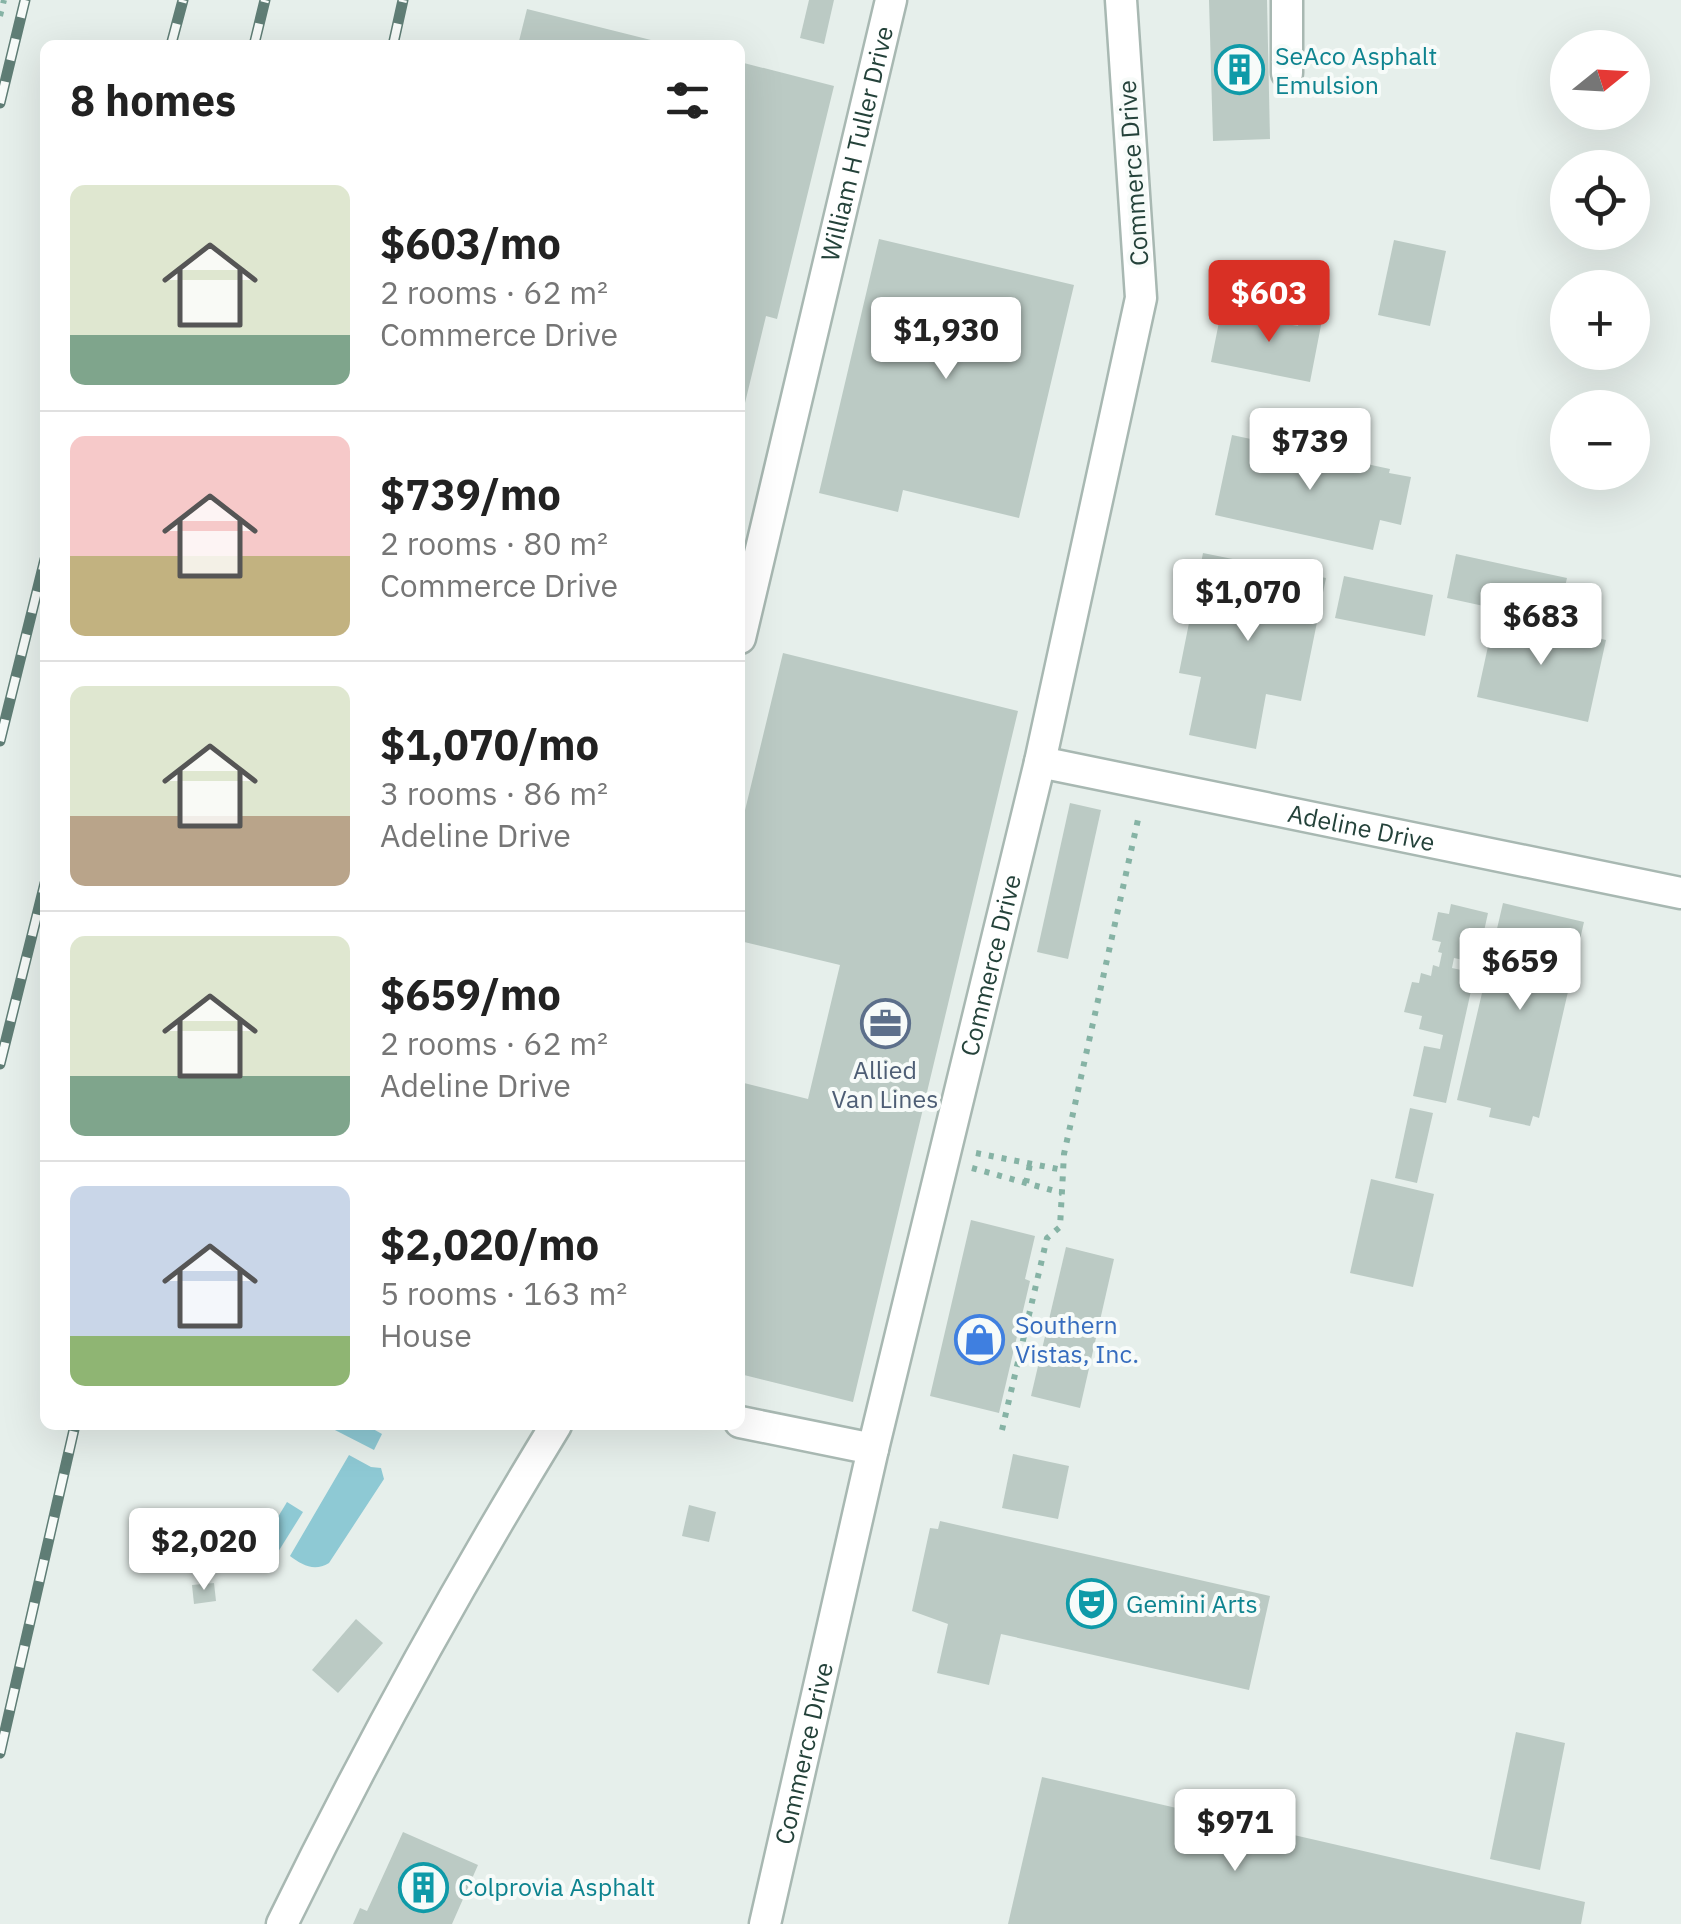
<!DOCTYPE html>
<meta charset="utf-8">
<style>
body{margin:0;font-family:"IBM Plex Sans",sans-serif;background:#f2f2f2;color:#222;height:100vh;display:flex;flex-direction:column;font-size:38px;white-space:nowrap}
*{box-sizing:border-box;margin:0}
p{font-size:32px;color:#767676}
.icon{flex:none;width:55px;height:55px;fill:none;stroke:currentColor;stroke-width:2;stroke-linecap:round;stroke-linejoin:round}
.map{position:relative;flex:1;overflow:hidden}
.details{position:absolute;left:40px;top:40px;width:705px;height:1390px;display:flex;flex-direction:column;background:#fff;border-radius:15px;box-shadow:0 10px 40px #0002}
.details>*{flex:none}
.needle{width:65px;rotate:72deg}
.controls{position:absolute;left:1550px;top:30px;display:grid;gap:20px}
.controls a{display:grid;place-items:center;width:100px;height:100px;border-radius:50%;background:#fff;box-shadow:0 10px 40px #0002;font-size:50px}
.price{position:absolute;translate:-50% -85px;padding:0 22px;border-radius:10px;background:#fff;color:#222;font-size:32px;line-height:65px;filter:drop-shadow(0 2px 5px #0008)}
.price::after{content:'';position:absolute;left:50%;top:60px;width:30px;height:22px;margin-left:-15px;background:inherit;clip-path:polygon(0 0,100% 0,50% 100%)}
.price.on{background:#d93025;color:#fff}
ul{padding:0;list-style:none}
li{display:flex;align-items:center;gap:30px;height:250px;padding:0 30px}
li+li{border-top:2px solid #e0e0e0}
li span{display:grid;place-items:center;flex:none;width:280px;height:200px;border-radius:15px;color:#555}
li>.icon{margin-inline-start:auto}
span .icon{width:120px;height:120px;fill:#fffc;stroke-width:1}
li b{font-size:42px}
h2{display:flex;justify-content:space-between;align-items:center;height:120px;padding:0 30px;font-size:42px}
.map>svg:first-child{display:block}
.water{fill:#8ec9d4}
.building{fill:#bbcac4}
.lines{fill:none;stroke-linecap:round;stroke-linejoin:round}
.minor-casing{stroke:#a8b8b2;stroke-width:35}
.path{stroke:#86b3a5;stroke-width:6;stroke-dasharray:5 8;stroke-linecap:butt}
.minor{stroke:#fff;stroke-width:30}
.rail-casing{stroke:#5f7d75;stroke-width:11}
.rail{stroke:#f7fbf9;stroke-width:8;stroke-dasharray:22;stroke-linecap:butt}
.labels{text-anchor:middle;stroke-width:8;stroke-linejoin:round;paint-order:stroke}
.culture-label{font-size:25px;fill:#0d838f;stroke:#f7fbf9;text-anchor:start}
.street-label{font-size:25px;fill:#24423a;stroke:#f7fbf9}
.service-label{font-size:25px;fill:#4e5e75;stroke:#f7fbf9}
.shop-label{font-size:25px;fill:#366cbe;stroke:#f7fbf9;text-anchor:start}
</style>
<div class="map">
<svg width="1681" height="1924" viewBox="0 0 1681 1924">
<rect width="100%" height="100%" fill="#e6efeb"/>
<g class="water">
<polygon points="333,1425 366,1425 382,1434 374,1450 331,1428"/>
<path d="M349 1455 371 1467 381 1468 384 1479 329 1563C314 1572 302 1565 290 1556Z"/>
<polygon points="287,1502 303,1512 273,1560 258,1550"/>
</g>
<g class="building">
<polygon points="809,0 834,0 824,44 800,38"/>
<polygon points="1209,0 1267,0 1270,139 1213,141"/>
<polygon points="527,9 667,44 667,45 518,45"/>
<polygon points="740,62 834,86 777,319 766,316 745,403 740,402"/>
<polygon points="879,239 1074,285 1019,518 903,490 898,512 819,493"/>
<polygon points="1394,240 1446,251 1430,326 1378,315"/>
<polygon points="1301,311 1323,315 1310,382 1211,362 1221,312 1298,326"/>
<polygon points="1232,435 1390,469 1389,473 1411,477 1401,525 1380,520 1373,550 1215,515"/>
<polygon points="1203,553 1326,578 1301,701 1266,694 1256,749 1189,735 1201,677 1179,673"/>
<polygon points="1456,554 1567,578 1557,622 1447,598"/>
<polygon points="1344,576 1433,595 1425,636 1335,618"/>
<polygon points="1495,614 1606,640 1588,722 1477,697"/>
<polygon points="783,653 1018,711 853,1402 740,1374 740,1082 808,1099 840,965 740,941 740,831"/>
<polygon points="1070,803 1101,810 1068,959 1037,952"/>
<polygon points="1503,903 1584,922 1539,1118 1533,1116 1530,1126 1489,1117 1491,1108 1457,1100"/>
<polygon points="1451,904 1488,913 1477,963 1454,958 1452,968 1475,973 1446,1103 1413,1096 1424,1046 1440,1049 1443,1035 1419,1029 1422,1016 1404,1012 1412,982 1419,983 1421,973 1431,976 1433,965 1439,967 1442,953 1438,952 1441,942 1432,940 1438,912 1449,914"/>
<polygon points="1410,1108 1433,1113 1417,1183 1395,1178"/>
<polygon points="1371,1179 1434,1194 1413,1287 1350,1273"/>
<polygon points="971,1220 1035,1236 1025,1279 1030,1281 999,1413 930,1396"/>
<polygon points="1066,1247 1114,1259 1080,1408 1031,1396"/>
<polygon points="1013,1454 1069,1466 1058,1519 1002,1508"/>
<polygon points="689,1505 716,1512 709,1542 682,1536"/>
<polygon points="940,1521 1270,1596 1249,1690 1001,1634 989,1685 937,1673 948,1624 912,1611 930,1528 938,1529"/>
<polygon points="214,1583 216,1601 194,1604 192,1585"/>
<polygon points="356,1619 383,1643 338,1693 312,1670"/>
<polygon points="1516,1732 1565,1743 1540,1870 1490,1859"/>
<polygon points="1042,1777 1585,1902 1581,1924 1008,1924"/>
<polygon points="403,1832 478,1865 452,1924 353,1924 360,1908 367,1911"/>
</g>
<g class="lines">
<defs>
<g id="minor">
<polyline points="1287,0 1287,73"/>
<path id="s1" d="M740 638 891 0"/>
<path id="s2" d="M1040 762 1681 893"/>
<polyline points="740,1422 873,1449"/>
<path d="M282 1924C365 1754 457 1587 556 1425"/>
<path id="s3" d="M765 1924 873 1449 1040 762 1141 298 1121 0"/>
</g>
</defs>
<use href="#minor" class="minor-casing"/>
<g class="path">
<polyline points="0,16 4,0"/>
<polyline points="976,1153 1063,1170"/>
<polyline points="972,1168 1062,1193"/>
<polyline points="1026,1183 1030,1164"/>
<polyline points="1002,1430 1047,1238 1060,1227 1064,1154 1139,815"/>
</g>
<use href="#minor" class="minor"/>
<defs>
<g id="rail">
<polyline points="171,45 183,0"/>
<polyline points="254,45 265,0"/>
<polyline points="393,45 403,0"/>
<polyline points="0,103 25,0"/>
<polyline points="0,741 45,559"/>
<polyline points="0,1064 45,883"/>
<polyline points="0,1753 75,1425"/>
</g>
</defs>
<use href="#rail" class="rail-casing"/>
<use href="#rail" class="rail"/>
</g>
<defs>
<symbol id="building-ring" viewBox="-11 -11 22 22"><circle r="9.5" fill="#f7fbf9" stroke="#0f9aa8" stroke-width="1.5"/><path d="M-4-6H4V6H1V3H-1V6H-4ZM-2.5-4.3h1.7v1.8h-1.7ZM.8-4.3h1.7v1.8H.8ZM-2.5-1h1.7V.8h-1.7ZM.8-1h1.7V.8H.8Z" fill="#0f9aa8"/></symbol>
<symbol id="office-ring" viewBox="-11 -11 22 22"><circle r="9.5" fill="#f7fbf9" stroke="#5c6f8a" stroke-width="1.5"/><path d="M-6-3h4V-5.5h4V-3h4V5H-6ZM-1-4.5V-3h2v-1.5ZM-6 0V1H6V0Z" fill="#5c6f8a"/></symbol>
<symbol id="shop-ring" viewBox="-11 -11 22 22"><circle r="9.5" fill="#f7fbf9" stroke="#3f7fe0" stroke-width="1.5"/><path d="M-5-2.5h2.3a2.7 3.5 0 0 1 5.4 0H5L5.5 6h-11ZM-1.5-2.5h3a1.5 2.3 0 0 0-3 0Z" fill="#3f7fe0"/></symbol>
<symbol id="theatre-ring" viewBox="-11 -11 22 22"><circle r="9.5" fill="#f7fbf9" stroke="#0f9aa8" stroke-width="1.5"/><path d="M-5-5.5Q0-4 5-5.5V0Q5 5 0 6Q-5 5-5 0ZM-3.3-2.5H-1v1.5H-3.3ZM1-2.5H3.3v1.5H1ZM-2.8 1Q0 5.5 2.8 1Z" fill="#0f9aa8"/></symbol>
</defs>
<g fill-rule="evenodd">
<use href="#building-ring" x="1212" y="42" width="55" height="55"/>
<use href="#office-ring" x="858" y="996" width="55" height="55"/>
<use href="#shop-ring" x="952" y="1312" width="55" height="55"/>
<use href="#theatre-ring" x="1064" y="1576" width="55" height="55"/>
<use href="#building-ring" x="396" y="1860" width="55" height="55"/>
</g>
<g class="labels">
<g class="culture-label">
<text x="1275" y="65">SeAco Asphalt<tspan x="1275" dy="29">Emulsion</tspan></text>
<text x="1126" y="1613">Gemini Arts</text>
<text x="458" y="1896">Colprovia Asphalt</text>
</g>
<g class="street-label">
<text dy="9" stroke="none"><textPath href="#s1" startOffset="508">William H Tuller Drive</textPath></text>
<text transform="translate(1133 173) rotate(-94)" y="9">Commerce Drive</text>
<text dy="9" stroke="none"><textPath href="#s2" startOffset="328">Adeline Drive</textPath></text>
<text dy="9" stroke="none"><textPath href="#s3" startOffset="985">Commerce Drive</textPath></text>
<text dy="9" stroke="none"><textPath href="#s3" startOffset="175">Commerce Drive</textPath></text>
</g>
<g class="service-label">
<text x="885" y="1079">Allied<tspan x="885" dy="29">Van Lines</tspan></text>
</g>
<g class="shop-label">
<text x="1015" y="1334">Southern<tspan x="1015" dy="29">Vistas, Inc.</tspan></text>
</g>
</g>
</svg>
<div class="controls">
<a><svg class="needle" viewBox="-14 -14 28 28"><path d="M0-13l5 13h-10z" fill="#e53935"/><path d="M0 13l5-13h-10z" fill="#767676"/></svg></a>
<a><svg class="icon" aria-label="locate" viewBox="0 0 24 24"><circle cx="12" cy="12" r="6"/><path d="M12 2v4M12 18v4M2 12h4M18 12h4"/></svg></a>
<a>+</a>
<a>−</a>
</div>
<b class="price on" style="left:1269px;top:345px">$603</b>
<b class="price" style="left:946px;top:382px">$1,930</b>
<b class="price" style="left:1310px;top:493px">$739</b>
<b class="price" style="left:1248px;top:644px">$1,070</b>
<b class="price" style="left:1541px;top:668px">$683</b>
<b class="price" style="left:1520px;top:1013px">$659</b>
<b class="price" style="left:204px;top:1593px">$2,020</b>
<b class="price" style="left:1235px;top:1874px">$971</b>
<section class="details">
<h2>8 homes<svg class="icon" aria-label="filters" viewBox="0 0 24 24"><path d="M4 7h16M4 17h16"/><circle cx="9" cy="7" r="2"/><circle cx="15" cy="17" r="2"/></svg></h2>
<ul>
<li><span style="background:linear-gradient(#dfe7d0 75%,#7fa58c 0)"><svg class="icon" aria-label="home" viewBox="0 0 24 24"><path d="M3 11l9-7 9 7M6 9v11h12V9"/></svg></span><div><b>$603/mo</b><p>2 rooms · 62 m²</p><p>Commerce Drive</p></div></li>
<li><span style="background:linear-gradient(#f6c9c9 60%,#c2b280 0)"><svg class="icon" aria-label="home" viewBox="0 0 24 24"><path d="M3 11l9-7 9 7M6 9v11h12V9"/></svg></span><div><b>$739/mo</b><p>2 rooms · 80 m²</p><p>Commerce Drive</p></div></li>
<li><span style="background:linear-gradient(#dfe7d0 65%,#b9a48a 0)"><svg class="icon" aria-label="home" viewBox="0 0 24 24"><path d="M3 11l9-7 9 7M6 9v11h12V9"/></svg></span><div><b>$1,070/mo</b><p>3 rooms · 86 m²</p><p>Adeline Drive</p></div></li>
<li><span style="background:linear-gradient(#dfe7d0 70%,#7fa58c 0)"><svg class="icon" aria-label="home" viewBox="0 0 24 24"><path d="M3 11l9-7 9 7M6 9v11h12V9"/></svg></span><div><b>$659/mo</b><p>2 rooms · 62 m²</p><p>Adeline Drive</p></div></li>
<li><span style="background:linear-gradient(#c9d6e8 75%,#8fb573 0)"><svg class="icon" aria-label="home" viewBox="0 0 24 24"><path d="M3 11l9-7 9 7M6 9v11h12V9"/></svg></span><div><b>$2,020/mo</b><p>5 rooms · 163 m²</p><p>House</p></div></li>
</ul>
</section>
</div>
